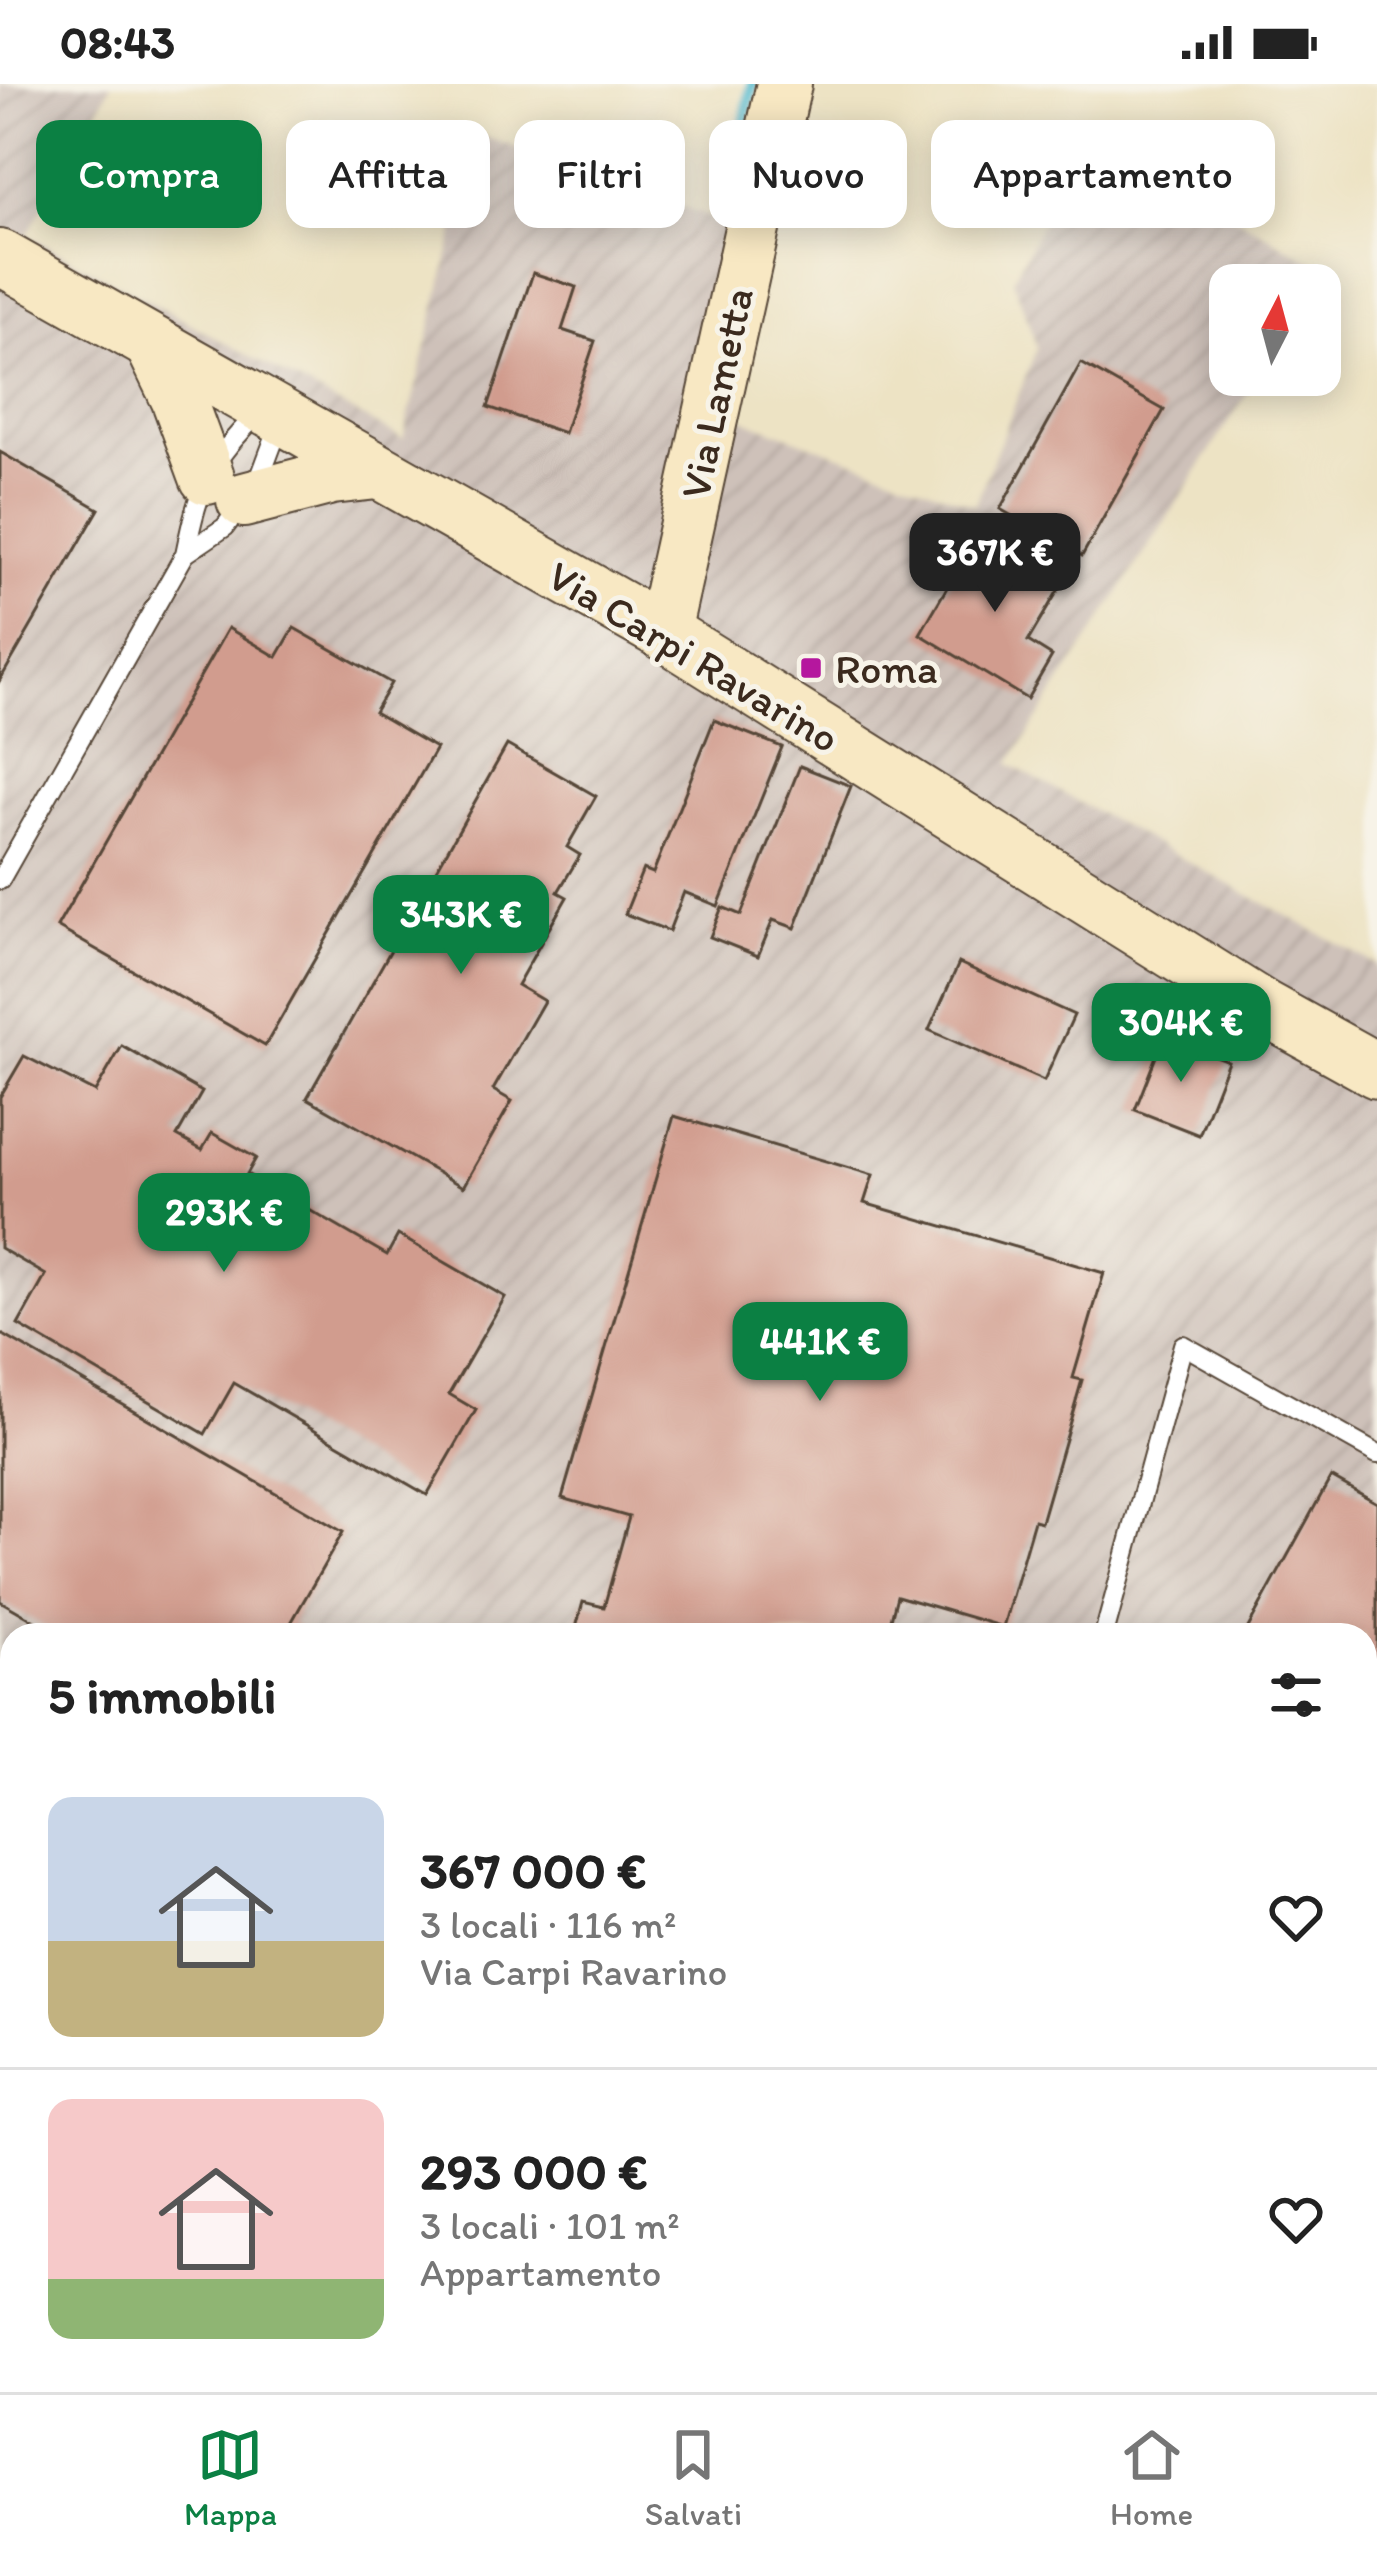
<!DOCTYPE html>
<html lang="it">
<meta charset="utf-8">
<style>
body{margin:0;font-family:Itim,sans-serif;background:#f2f2f2;color:#222;height:100vh;display:flex;flex-direction:column;font-size:45px;white-space:nowrap}
*{box-sizing:border-box;margin:0}
p{font-size:39px;color:#767676}
.icon{flex:none;width:66px;height:66px;fill:none;stroke:currentColor;stroke-width:2;stroke-linecap:round;stroke-linejoin:round}
.map{position:relative;flex:1;overflow:hidden}
.sheet{position:absolute;left:0px;top:1539px;width:1377px;height:771px;display:flex;flex-direction:column;background:#fff;border-radius:36px 36px 0 0;box-shadow:0 6px 30px #0003}
.sheet>*{flex:none}
.banner{position:absolute;left:36px;top:36px;width:1305px;height:108px;display:flex;gap:24px}
.needle{width:78px;rotate:6deg}
.tools{position:absolute;left:1209px;top:180px;display:grid;gap:24px}
.tools a{display:grid;place-items:center;width:132px;height:132px;border-radius:24px;background:#fff;box-shadow:0 6px 30px #0003;font-size:60px}
.price{position:absolute;translate:-50% -102px;padding:0 27px;border-radius:24px;background:#0b8043;color:#fff;font-size:39px;line-height:78px;filter:drop-shadow(0 3px 6px #0008)}
.price::after{content:'';position:absolute;left:50%;top:72px;width:36px;height:27px;margin-left:-18px;background:inherit;clip-path:polygon(0 0,100% 0,50% 100%)}
.price.active{background:#222;color:#fff}
ul{padding:0;list-style:none}
li{display:flex;align-items:center;gap:36px;height:300px;padding:0 48px}
li+li{border-top:3px solid #e0e0e0}
li span{display:grid;place-items:center;flex:none;width:336px;height:240px;border-radius:24px;color:#555}
li>.icon{margin-inline-start:auto}
span .icon{width:144px;height:144px;fill:#fffc;stroke-width:1}
li b{font-size:51px}
h2{display:flex;justify-content:space-between;align-items:center;height:144px;padding:0 48px;font-size:51px}
.chip{padding:0 42px;border-radius:24px;background:#fff;box-shadow:0 6px 30px #0003;font-size:42px;line-height:108px}
.chip.active{background:#0b8043;color:#fff}
.status{display:flex;justify-content:space-between;align-items:center;height:84px;padding:0 60px;background:#fff;direction:ltr}
.status svg{height:33px;fill:currentColor}
.menu{display:flex;justify-content:space-around;align-items:center;height:168px;border-top:3px solid #e0e0e0;background:#fff;font-size:33px;color:#767676}
.menu a{display:grid;justify-items:center;gap:6px}
.menu .active{color:#0b8043}
.map>svg:first-child{display:block}
.industrial{fill:url(#industrial-furrows)}
.lines{fill:none;stroke-linecap:round;stroke-linejoin:round}
.stream{stroke:#50b9ce;stroke-width:12}
.building{fill:#d19c8e}
.lane-casing{stroke:#564637;stroke-width:22}
.street-casing{stroke:#564637;stroke-width:40}
.secondary-casing{stroke:#564637;stroke-width:58}
.lane{stroke:#fff;stroke-width:18}
.street{stroke:#fff;stroke-width:36}
.secondary{stroke:#f8e8c3;stroke-width:54}
.poi-dot{fill:#b5179e;stroke:#f7f3e8;stroke-width:4.5}
.labels{text-anchor:middle;stroke-width:10;stroke-linejoin:round;paint-order:stroke}
.street-label{font-size:42px;fill:#3b2a1e;stroke:#f7f3e8}
.poi-label{font-size:42px;fill:#3b2a1e;stroke:#f7f3e8;text-anchor:start}
</style>
<div class="status"><b>08:43</b><svg viewBox="0 0 49 12"><path d="M0 12V9h3v3zM5 12V6h3v6zM10 12V3h3v9zM15 12V0h3v12zM26 1h20v11H26zM47 4h2v5h-2z"/></svg></div>
<div class="map">
<svg width="1377" height="2308" viewBox="0 0 1377 2308">
<defs>
<pattern id="industrial-furrows" width="10" height="10" patternUnits="userSpaceOnUse" patternTransform="scale(3)"><rect width="10" height="10" fill="#cec1b9"/><path d="M-1 1l2-2M0 10L10 0M9 11l2-2" fill="none" stroke="#b2a69f"/></pattern>
</defs>
<rect width="100%" height="100%" fill="#f7f3e8"/>
<filter id="ink" filterUnits="userSpaceOnUse"><feTurbulence type="fractalNoise" baseFrequency=".00833" numOctaves="2"/><feDisplacementMap in="SourceGraphic" scale="24" xChannelSelector="R" yChannelSelector="G"/><feConvolveMatrix kernelMatrix="1 2 1 2 8 2 1 2 1" color-interpolation-filters="sRGB"/></filter>
<filter id="wash" filterUnits="userSpaceOnUse"><feTurbulence type="fractalNoise" baseFrequency=".004" numOctaves="4" result="noise"/><feDisplacementMap in="SourceGraphic" scale="48" xChannelSelector="R" yChannelSelector="G"/><feGaussianBlur stdDeviation="2.7" result="paint"/><feColorMatrix in="noise" values="0 0 0 0 0 0 0 0 0 0 0 0 0 0 0 0 0 1.4 0 .05"/><feComposite in="paint" operator="in"/></filter>
<g filter="url(#wash)">
<rect width="100%" height="100%" fill="#ede3c4"/>
<polygon class="industrial" points="0,0 112,0 27,151 403,355 479,51 771,155 732,331 975,421 1037,264 1013,195 1089,48 1327,186 1317,201 1230,201 1230,291 1259,291 1009,680 1377,881 1377,2308 1112,2308 1097,2298 1365,2298 1365,1551 12,1551 12,1630 0,1623"/>
<g class="lines">
<g class="stream">
<polyline points="727,119 753,0"/>
<polyline points="300,2308 301,2298"/>
</g>
</g>
<g id="blocks">
<g class="building">
<polygon points="533,189 576,203 562,246 595,257 564,349 488,323"/>
<polygon points="1081,279 1164,326 1082,472 1000,425"/>
<polygon points="0,368 99,425 0,596"/>
<polygon points="979,448 1063,498 1028,557 1052,572 1027,615 920,550"/>
<polygon points="228,544 277,573 294,544 391,599 374,628 436,664 265,962 57,843"/>
<polygon points="714,636 782,663 718,822 684,808 669,847 625,830 643,785 653,789"/>
<polygon points="507,661 596,712 567,763 580,771 558,808 567,813 517,901 544,917 493,1006 512,1017 463,1103 307,1014"/>
<polygon points="800,682 851,702 795,844 773,836 758,872 710,853 722,823 741,831"/>
<polygon points="959,879 1074,931 1044,997 929,946"/>
<polygon points="1164,952 1228,977 1199,1051 1135,1026"/>
<polygon points="122,962 202,1008 177,1052 202,1066 212,1049 256,1074 247,1090 387,1171 398,1151 505,1213 449,1310 476,1326 427,1411 234,1299 205,1350 18,1241 46,1191 0,1164 0,1013 24,972 95,1008"/>
<polygon points="674,1032 873,1091 864,1119 1104,1189 1073,1294 1082,1296 1041,1438 1034,1436 1003,1543 897,1512 887,1551 574,1551 583,1518 604,1523 629,1433 562,1414"/>
<polygon points="0,1249 343,1448 291,1539 312,1551 59,1551 0,1517"/>
<polygon points="1331,1393 1377,1419 1377,1711 1365,1705 1365,1551 1244,1551"/>
<polygon points="1365,1780 1377,1787 1377,2298 1365,2291"/>
<polygon points="581,2298 579,2308 496,2308 466,2299"/>
</g>
</g>
</g>
<g filter="url(#ink)">
<use href="#blocks" fill-opacity="0" stroke="#564637" stroke-width="3"/>
<g class="lines">
<defs>
<g id="lane">
<polyline points="185,470 225,443 259,396 281,337"/>
<path d="M0 796 185 470C200 397 208 381 260 327"/>
<polyline points="1104,1551 1183,1261 1377,1370"/>
</g>
<g id="street">
<polyline points="0,1616 12,1622"/>
<polyline points="1099,2298 1114,2308"/>
<polyline points="899,2308 902,2298"/>
</g>
<g id="secondary">
<polyline points="0,173 663,548 1262,923 1377,987"/>
<polyline points="152,260 178,314 207,393"/>
<polyline points="244,416 332,393 377,388"/>
<polyline points="663,548 784,0"/>
</g>
</defs>
<use href="#lane" class="lane-casing"/>
<use href="#street" class="street-casing"/>
<use href="#secondary" class="secondary-casing"/>
<use href="#lane" class="lane"/>
<use href="#street" class="street"/>
<use href="#secondary" class="secondary"/>
</g>
</g>
<rect class="poi-dot" x="799" y="572" width="24" height="24" rx="6"/>
<g class="labels">
<g class="street-label">
<text transform="translate(716 309) rotate(-78)" y="15">Via Lametta</text>
<text transform="translate(694 572) rotate(31)" y="15">Via Carpi Ravarino</text>
</g>
<g class="poi-label">
<text x="835" y="599">Roma</text>
</g>
</g>
</svg>
<div class="tools">
<a><svg class="needle" viewBox="-14 -14 28 28"><path d="M0-13l5 13h-10z" fill="#e53935"/><path d="M0 13l5-13h-10z" fill="#767676"/></svg></a>
</div>
<b class="price active" style="left:995px;top:531px">367K €</b>
<b class="price" style="left:461px;top:893px">343K €</b>
<b class="price" style="left:1181px;top:1001px">304K €</b>
<b class="price" style="left:224px;top:1191px">293K €</b>
<b class="price" style="left:820px;top:1320px">441K €</b>
<div class="banner">
<a class="chip active">Compra</a>
<a class="chip">Affitta</a>
<a class="chip">Filtri</a>
<a class="chip">Nuovo</a>
<a class="chip">Appartamento</a>
</div>
<section class="sheet">
<h2>5 immobili<svg class="icon" aria-label="filters" viewBox="0 0 24 24"><path d="M4 7h16M4 17h16"/><circle cx="9" cy="7" r="2"/><circle cx="15" cy="17" r="2"/></svg></h2>
<ul>
<li><span style="background:linear-gradient(#c9d6e8 60%,#c2b280 0)"><svg class="icon" aria-label="home" viewBox="0 0 24 24"><path d="M3 11l9-7 9 7M6 9v11h12V9"/></svg></span><div><b>367 000 €</b><p>3 locali · 116 m²</p><p>Via Carpi Ravarino</p></div><svg class="icon" aria-label="heart" viewBox="0 0 24 24"><path d="M12 20l-8-8c-3-5 5-10 8-4 3-6 11-1 8 4z"/></svg></li>
<li><span style="background:linear-gradient(#f6c9c9 75%,#8fb573 0)"><svg class="icon" aria-label="home" viewBox="0 0 24 24"><path d="M3 11l9-7 9 7M6 9v11h12V9"/></svg></span><div><b>293 000 €</b><p>3 locali · 101 m²</p><p>Appartamento</p></div><svg class="icon" aria-label="heart" viewBox="0 0 24 24"><path d="M12 20l-8-8c-3-5 5-10 8-4 3-6 11-1 8 4z"/></svg></li>
</ul>
</section>
</div>
<nav class="menu">
<a class="active"><svg class="icon" aria-label="map" viewBox="0 0 24 24"><path d="M3 6l6-2 6 2 6-2v14l-6 2-6-2-6 2zM9 4v14M15 6v14"/></svg>Mappa</a>
<a><svg class="icon" aria-label="saved" viewBox="0 0 24 24"><path d="M7 4h10v16l-5-4-5 4z"/></svg>Salvati</a>
<a><svg class="icon" aria-label="home" viewBox="0 0 24 24"><path d="M3 11l9-7 9 7M6 9v11h12V9"/></svg>Home</a>
</nav>
